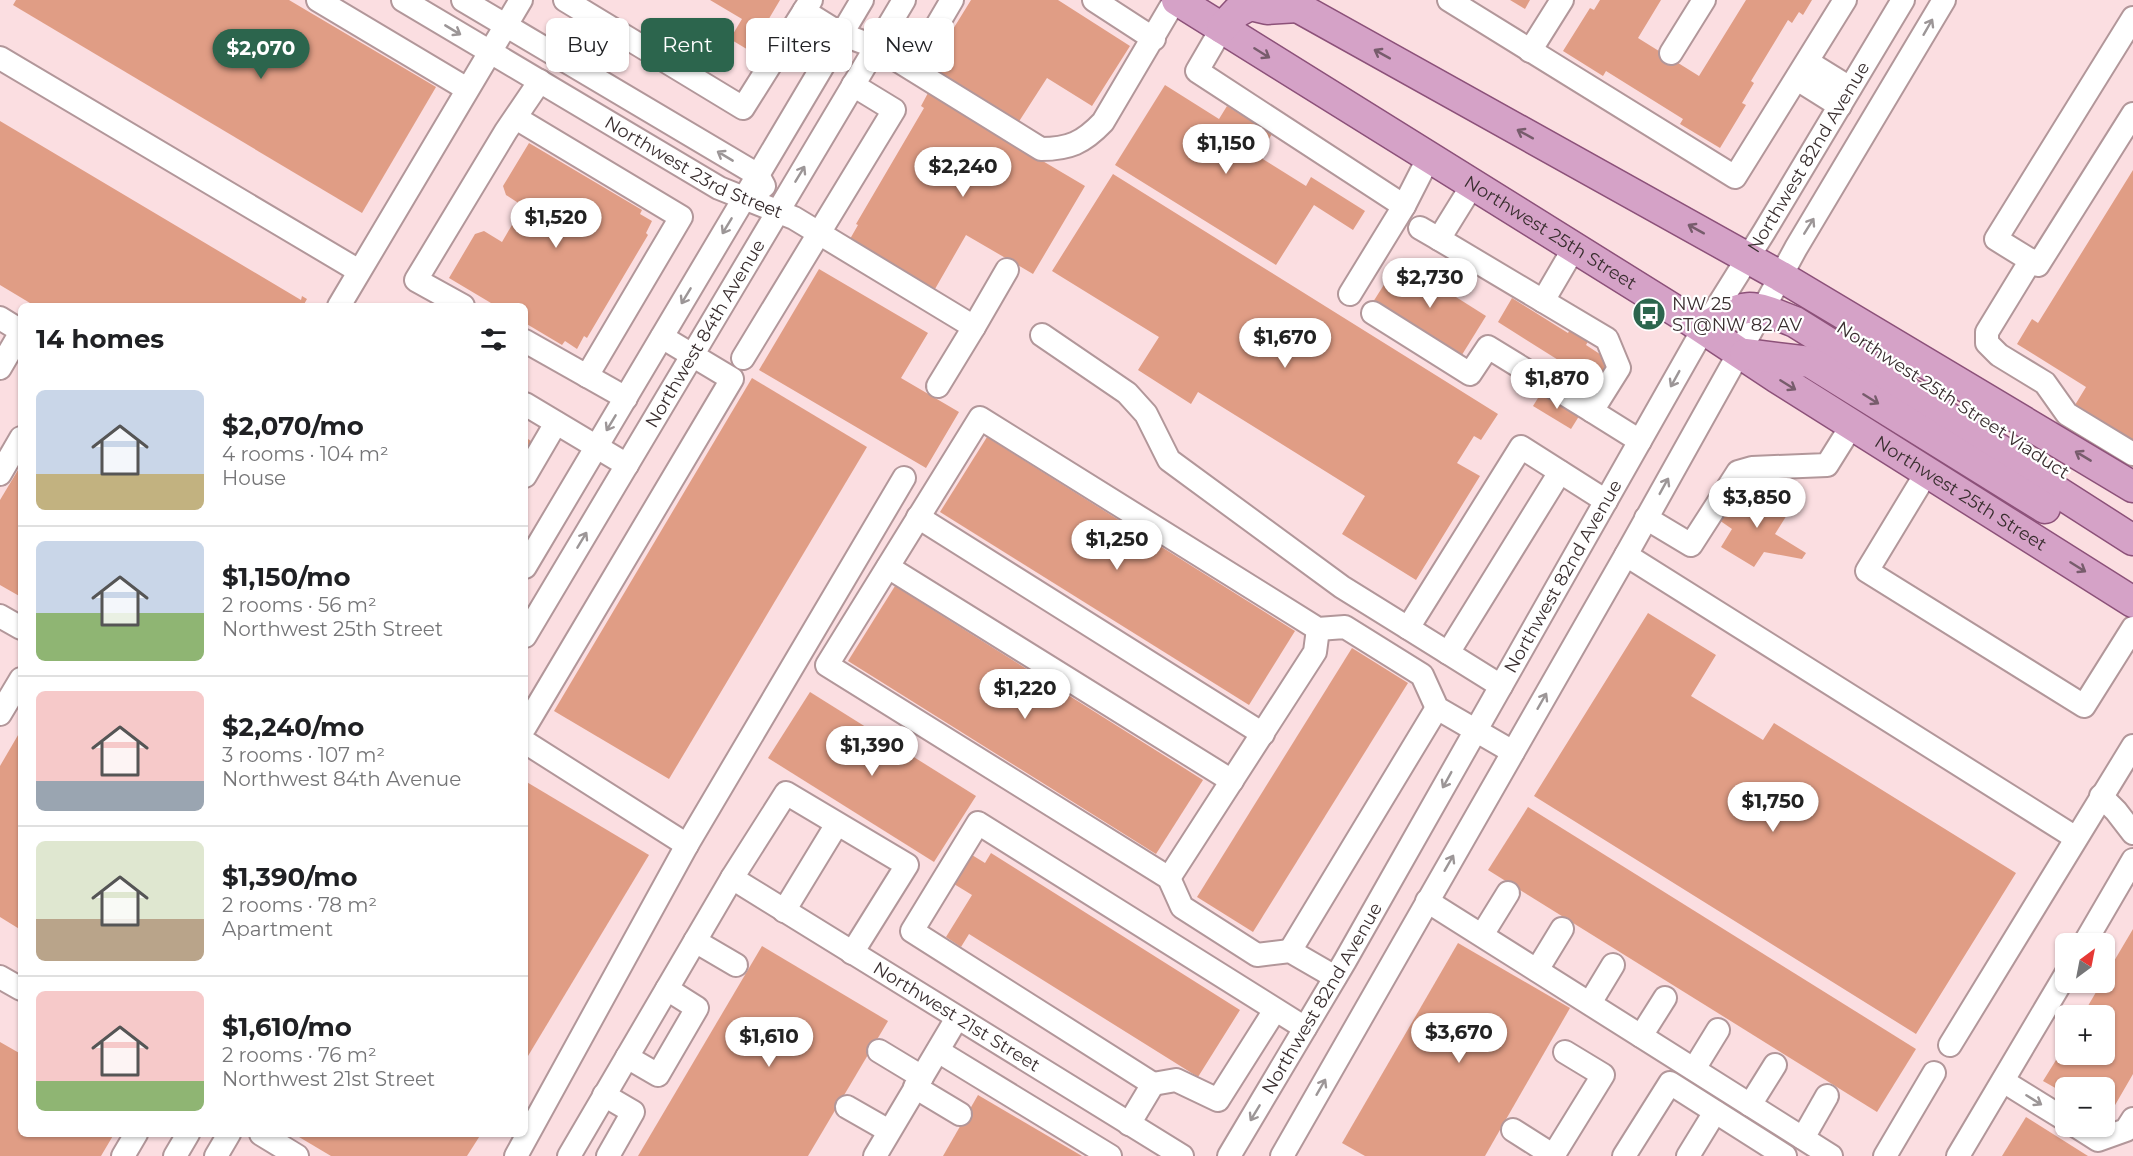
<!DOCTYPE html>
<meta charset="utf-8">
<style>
body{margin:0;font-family:Montserrat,sans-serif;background:#f2f2f2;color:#202124;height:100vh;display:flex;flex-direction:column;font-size:22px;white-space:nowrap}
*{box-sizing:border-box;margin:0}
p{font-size:20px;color:#757577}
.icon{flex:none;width:33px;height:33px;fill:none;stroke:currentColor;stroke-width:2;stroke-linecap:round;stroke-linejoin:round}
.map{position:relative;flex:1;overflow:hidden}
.panel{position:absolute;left:18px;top:303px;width:510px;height:834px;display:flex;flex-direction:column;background:#fff;border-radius:9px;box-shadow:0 2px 4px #0004}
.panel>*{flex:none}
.top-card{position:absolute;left:546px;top:18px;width:570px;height:54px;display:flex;gap:12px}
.needle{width:39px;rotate:32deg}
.tools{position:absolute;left:2055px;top:933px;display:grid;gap:12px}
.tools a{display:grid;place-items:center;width:60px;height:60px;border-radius:9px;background:#fff;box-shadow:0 2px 4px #0004;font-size:30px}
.price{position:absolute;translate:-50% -51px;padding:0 14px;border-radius:21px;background:#fff;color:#222;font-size:20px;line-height:39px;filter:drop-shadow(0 2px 3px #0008)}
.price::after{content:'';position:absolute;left:50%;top:36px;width:18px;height:14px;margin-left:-9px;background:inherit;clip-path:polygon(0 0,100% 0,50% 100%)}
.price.on{background:#2c654d;color:#fff}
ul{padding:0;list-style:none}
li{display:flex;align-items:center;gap:18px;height:150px;padding:0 18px}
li+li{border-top:2px solid #e0e0e0}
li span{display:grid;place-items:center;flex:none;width:168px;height:120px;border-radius:9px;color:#555}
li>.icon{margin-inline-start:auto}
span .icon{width:72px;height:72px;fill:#fffc;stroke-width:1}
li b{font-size:26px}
h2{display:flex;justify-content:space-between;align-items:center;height:72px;padding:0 18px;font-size:26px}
.tag{padding:0 21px;border-radius:9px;background:#fff;box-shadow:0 2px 4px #0004;font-size:21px;line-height:54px}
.tag.on{background:#2c654d;color:#fff}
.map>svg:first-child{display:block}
.building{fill:#e09d85}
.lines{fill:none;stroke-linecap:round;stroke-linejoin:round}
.minor-casing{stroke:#b2979a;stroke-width:26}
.major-casing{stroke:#8c5179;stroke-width:33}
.minor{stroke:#fff;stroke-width:22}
.major{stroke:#d5a2c7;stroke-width:30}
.oneway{stroke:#9c9697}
.oneway2{stroke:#775c6c}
.labels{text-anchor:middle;stroke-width:4.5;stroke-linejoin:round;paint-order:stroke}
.street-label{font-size:18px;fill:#392e2f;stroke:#fff}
.poi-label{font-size:18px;fill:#392e2f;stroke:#fff;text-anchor:start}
</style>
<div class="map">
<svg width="2133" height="1156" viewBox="0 0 2133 1156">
<rect width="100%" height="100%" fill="#fbdee1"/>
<g class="building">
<polygon points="16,0 289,0 436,87 362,213 13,5"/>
<polygon points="710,0 780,0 750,51 730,39 742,19"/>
<polygon points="971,0 1058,0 1130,46 1092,106 1047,78 1018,123 929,68"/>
<polygon points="1510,0 1530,0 1525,9"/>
<polygon points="1600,0 1661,0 1638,38 1699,76 1746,0 1812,0 1803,15 1799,12 1792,23 1788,20 1751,81 1754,83 1742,103 1746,105 1720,148 1680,124 1683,119 1606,71 1603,76 1563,51 1590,8 1594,10"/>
<polygon points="1165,85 1219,119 1227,106 1272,134 1258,156 1306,186 1311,177 1365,211 1353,230 1314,205 1276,265 1115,165"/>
<polygon points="928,93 1085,186 1033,274 966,235 935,289 850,239 858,225 856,224 924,108 921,106"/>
<polygon points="0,121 301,300 302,296 307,299 303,306 35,306 0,285"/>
<polygon points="529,143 642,210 640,214 652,221 646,233 648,235 587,338 584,336 577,349 565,341 562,345 525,323 525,306 496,306 449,278 475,234 484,231 502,242 523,206 506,195 503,186"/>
<polygon points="2133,170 2133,441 2075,405 2086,387 2017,344 2032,319 2038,323"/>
<polygon points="1113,174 1498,414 1481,440 1474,436 1457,463 1480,476 1416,580 1342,534 1365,496 1198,392 1191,404 1138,370 1159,337 1052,271"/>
<polygon points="1399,261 1486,316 1460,358 1373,302"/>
<polygon points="819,269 928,333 901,378 959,412 926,468 759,370"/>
<polygon points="1512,298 1568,333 1573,324 1591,336 1586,345 1612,362 1598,385 1498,322"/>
<polygon points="752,378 867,447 669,779 554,711"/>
<polygon points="1543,390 1581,413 1571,429 1533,406"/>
<polygon points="525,437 531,441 525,451"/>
<polygon points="987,437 1295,631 1249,705 940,512"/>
<polygon points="21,465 21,597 0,585 0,500"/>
<polygon points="1754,487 1790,510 1775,534 1806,553 1802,559 1764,552 1754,567 1721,547 1732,529 1719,520 1728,505 1738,511"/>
<polygon points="895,586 1203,780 1156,854 848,661"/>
<polygon points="1648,613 1716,655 1691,696 1763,740 1774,723 2016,873 1916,1034 1534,796"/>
<polygon points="1352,648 1408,683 1253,932 1197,897"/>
<polygon points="810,692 976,796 934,862 768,758"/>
<polygon points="21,730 21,930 0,917 0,766"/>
<polygon points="525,781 649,855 525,1061"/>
<polygon points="1528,807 1916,1049 1877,1112 1488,870"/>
<polygon points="991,853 1240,1010 1198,1077 969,934 961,947 946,937 972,895 954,884 972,855 985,863"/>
<polygon points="2133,929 2133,1074 2107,1119 2104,1118 2104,1088 2066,1088 2066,1094 2043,1081 2066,1044 2066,1054 2104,1054 2104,1016 2082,1016 2102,982 2104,982 2104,978"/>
<polygon points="1458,943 1570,1008 1485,1156 1365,1156 1342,1143"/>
<polygon points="762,946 888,1021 808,1156 638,1156"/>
<polygon points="0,1042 21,1054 21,1134 114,1134 101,1156 0,1156"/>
<polygon points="978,1095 1082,1156 943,1156"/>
<polygon points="2026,1117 2088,1156 2002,1156"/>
<polygon points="301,1134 481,1134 467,1156 331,1156 299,1137"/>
</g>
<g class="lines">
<defs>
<g id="minor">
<polyline points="318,0 467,89"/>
<path id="s1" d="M403 0 719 188 794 218 974 327 1007 270"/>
<polyline points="463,0 758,175 764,186"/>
<polyline points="565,0 743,108 804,11"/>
<path d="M811 0 804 11 841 34 876 47 1041 149C1069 149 1083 143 1103 122L1175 0"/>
<polyline points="1094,0 1154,39"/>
<polyline points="1449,0 1735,177 1845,0"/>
<polyline points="2133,18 1996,239 2038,265 2133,114"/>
<polyline points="1222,28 1197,71 1404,206 1350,294"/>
<polyline points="1530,51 1562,0"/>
<polyline points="1671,53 1704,0"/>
<polyline points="0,58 359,271"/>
<polyline points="1808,62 1850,88"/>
<polyline points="912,68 952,0"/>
<polyline points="1797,79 1840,106"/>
<polyline points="516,118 681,217 587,376"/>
<polyline points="1404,206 1429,157"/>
<polyline points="1420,228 1439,239"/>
<polyline points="2031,260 1987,332 1987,343 1999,355 2045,383 2067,414 2133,454"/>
<polyline points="1543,301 1574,248"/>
<polyline points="339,306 521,0"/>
<polyline points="463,306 416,280 506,131 540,81"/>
<polyline points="1373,313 1470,374 1488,347 1592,411 1619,368 1607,339 1439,239 1473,184"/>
<polyline points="0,318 21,331"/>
<polyline points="1042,335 1127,393 1146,414 1169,460 1342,587 1408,628"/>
<polyline points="525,341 626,398"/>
<polyline points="743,358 894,110 853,85"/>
<polyline points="0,368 21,332"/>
<polyline points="938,386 974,327"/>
<polyline points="525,404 627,465"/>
<polyline points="1592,411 1640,441"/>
<polyline points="1927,472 1867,571 2084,706 2133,628"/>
<polyline points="0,474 21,438"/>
<polyline points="525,476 556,423"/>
<polyline points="918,517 1263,734"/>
<polyline points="1646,518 1691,545 1738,472 1752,468 1827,465 1852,425"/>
<polyline points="1626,555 2076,838"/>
<polyline points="525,567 862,0"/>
<polyline points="888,567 1232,781"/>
<polyline points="0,616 21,628"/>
<path id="s2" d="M525 636 904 0"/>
<polyline points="1448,653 1560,472"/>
<polyline points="1501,686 1408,628 1521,447 1606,501"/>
<polyline points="0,714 21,679"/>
<polyline points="525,727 732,379 662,337"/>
<polyline points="525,742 687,845"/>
<polyline points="2101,796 2116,811 2133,833"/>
<path id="s3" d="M732 878 1182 1156"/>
<polyline points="1169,878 1315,652 1318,629"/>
<polyline points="1427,901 1831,1156"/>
<polyline points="784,911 837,824"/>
<polyline points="1482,935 1508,893"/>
<polyline points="695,941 736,965"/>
<polyline points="2084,944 2133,860"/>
<polyline points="1290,951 1437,708"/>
<polyline points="1537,970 1562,929"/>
<polyline points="0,977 21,989"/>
<polyline points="1335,977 1290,951 1257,955 1182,907 1169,878 827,665 980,418 1318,629 1345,627 1422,675 1437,708 1513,752"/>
<polyline points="1590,1003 1613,965"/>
<polyline points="1641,1036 1665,998"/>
<polyline points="1950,1045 2133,746"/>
<polyline points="879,1051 922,1077"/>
<polyline points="938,1051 1110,1156"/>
<polyline points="627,1057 658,1075 697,1008 667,989"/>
<polyline points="1694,1069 1718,1030"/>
<polyline points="2003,1081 2066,1120"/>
<polyline points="1153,1084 1176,1080 1218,1100 1275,1010"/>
<polyline points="915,1087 960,1114"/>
<polyline points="604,1095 633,1112 608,1156"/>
<polyline points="1750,1105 1775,1065"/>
<polyline points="847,1107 889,1131"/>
<polyline points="1129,1124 1153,1084 912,931 978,823 1305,1028"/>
<polyline points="2076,1126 2098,1140 2126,1130 2133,1119"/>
<polyline points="1513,1130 1554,1156"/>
<polyline points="261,1134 297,1156"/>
<polyline points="1803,1138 1827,1096"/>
<polyline points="123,1156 136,1134"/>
<polyline points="175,1156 188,1134"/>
<polyline points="216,1156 229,1134"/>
<polyline points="516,1156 687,845 904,478"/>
<polyline points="569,1156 732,878 786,793 907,865 852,953"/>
<polyline points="875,1156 957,1018"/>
<path id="s4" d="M1229 1156 1345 961 1704 328 1764 232 1903 0"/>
<polyline points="1282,1156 1626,555 1739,353 1796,248 1944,0"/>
<polyline points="1553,1156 1603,1075 1565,1052"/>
<polyline points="1624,1156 1670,1083 1785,1156"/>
<polyline points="1688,1156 1715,1112"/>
<polyline points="1885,1156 1934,1073"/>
<polyline points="1958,1156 2066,974"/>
</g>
<g id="major">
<path id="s5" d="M1177 0 1684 316 1776 377 2133 602"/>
<polyline points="1285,0 1780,276 2133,487"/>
<polyline points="1222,28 1237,12 1250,5 1267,9 1298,7"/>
<path d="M1704 328C1747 302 1748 303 1795 322L2008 455 2025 471 2133 540"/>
<polyline points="1745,354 1810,362 2045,508"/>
</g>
</defs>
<use href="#minor" class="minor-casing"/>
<use href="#major" class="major-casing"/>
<use href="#minor" class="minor"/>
<use href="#major" class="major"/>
</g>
<defs><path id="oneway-shaft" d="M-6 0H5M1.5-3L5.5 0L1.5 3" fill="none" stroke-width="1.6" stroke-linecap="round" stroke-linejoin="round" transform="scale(1.5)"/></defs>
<g class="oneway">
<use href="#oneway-shaft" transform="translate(1928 27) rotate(-60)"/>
<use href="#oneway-shaft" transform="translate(453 30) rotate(31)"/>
<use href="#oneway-shaft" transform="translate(725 156) rotate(-149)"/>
<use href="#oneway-shaft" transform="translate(800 174) rotate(-59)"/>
<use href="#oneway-shaft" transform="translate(727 226) rotate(121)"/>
<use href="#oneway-shaft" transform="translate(1809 226) rotate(-58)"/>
<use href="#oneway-shaft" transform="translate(686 296) rotate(121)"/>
<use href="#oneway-shaft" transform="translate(1675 379) rotate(119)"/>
<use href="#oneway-shaft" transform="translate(611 423) rotate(121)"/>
<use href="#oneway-shaft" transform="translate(1664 486) rotate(-61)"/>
<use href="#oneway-shaft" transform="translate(582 540) rotate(-59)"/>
<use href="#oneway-shaft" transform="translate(1542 701) rotate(-60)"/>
<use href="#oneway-shaft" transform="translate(1447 780) rotate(119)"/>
<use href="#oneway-shaft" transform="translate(1449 863) rotate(-60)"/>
<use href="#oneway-shaft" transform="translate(1321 1087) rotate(-60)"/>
<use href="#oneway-shaft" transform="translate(2034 1100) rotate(32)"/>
<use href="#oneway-shaft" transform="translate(1255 1113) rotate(121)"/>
</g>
<g class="oneway2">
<use href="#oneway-shaft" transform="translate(1262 53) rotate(32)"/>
<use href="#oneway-shaft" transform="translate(1382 54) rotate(-151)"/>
<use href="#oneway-shaft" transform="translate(1525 134) rotate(-151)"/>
<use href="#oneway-shaft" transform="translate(1696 229) rotate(-151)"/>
<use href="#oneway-shaft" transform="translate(1788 385) rotate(32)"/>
<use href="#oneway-shaft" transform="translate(1871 399) rotate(32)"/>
<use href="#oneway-shaft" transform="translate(2083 456) rotate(-149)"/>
<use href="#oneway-shaft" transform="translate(2078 567) rotate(32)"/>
</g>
<defs>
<symbol id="bus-disc" viewBox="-11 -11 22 22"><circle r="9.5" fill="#2c654d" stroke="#fff"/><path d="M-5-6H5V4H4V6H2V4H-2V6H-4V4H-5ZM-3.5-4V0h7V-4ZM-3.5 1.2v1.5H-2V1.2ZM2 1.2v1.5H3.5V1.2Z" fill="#fff"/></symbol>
</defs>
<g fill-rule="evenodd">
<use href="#bus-disc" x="1630" y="295" width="38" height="38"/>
</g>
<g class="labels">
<g class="street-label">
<text dy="6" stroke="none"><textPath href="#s4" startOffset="1155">Northwest 82nd Avenue</textPath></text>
<text dy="6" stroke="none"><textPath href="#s1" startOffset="336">Northwest 23rd Street</textPath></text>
<text dy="6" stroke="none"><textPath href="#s5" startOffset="440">Northwest 25th Street</textPath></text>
<text dy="6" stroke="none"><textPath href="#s2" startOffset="352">Northwest 84th Avenue</textPath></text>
<text transform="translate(1953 400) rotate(33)" y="6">Northwest 25th Street Viaduct</text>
<text dy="6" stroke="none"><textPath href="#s5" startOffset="926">Northwest 25th Street</textPath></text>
<text dy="6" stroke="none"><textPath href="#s4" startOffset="669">Northwest 82nd Avenue</textPath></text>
<text dy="6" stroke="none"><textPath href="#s4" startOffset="183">Northwest 82nd Avenue</textPath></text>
<text dy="6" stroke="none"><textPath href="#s3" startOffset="264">Northwest 21st Street</textPath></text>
</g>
<g class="poi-label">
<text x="1672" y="310">NW 25<tspan x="1672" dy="21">ST@NW 82 AV</tspan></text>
</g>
</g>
</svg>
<div class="tools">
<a><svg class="needle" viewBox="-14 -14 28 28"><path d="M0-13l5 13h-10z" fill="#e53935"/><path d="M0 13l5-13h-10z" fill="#757577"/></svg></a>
<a>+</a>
<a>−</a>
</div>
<b class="price on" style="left:261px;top:80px">$2,070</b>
<b class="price" style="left:1226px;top:175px">$1,150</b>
<b class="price" style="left:963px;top:198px">$2,240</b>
<b class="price" style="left:556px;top:249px">$1,520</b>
<b class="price" style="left:1430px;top:309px">$2,730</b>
<b class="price" style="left:1285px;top:369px">$1,670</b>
<b class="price" style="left:1557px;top:410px">$1,870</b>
<b class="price" style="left:1757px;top:529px">$3,850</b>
<b class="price" style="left:1117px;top:571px">$1,250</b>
<b class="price" style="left:1025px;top:720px">$1,220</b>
<b class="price" style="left:872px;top:777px">$1,390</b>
<b class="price" style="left:1773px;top:833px">$1,750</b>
<b class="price" style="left:1459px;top:1064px">$3,670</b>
<b class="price" style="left:769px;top:1068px">$1,610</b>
<div class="top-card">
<a class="tag">Buy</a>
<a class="tag on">Rent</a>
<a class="tag">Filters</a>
<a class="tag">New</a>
</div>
<section class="panel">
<h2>14 homes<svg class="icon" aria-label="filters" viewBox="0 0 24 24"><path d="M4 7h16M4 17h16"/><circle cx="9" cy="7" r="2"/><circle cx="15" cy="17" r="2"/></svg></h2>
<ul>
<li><span style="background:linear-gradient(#c9d6e8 70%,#c2b280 0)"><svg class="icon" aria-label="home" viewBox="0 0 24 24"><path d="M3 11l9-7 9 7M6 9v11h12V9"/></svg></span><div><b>$2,070/mo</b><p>4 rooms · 104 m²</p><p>House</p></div></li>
<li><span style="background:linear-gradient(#c9d6e8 60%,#8fb573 0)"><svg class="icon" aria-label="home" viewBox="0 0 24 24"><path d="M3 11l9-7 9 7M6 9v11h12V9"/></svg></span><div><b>$1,150/mo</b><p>2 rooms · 56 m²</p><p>Northwest 25th Street</p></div></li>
<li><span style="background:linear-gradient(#f6c9c9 75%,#9aa5b1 0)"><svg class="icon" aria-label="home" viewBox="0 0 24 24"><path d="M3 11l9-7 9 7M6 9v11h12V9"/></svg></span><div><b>$2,240/mo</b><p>3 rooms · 107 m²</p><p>Northwest 84th Avenue</p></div></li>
<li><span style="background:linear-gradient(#dfe7d0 65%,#b9a48a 0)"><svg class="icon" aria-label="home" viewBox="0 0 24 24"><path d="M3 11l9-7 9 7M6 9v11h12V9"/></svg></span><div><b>$1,390/mo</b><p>2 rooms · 78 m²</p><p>Apartment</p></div></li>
<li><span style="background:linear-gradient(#f6c9c9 75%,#8fb573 0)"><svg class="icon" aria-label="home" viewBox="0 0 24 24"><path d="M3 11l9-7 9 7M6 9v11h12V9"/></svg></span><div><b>$1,610/mo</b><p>2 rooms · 76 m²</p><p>Northwest 21st Street</p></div></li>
</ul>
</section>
</div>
